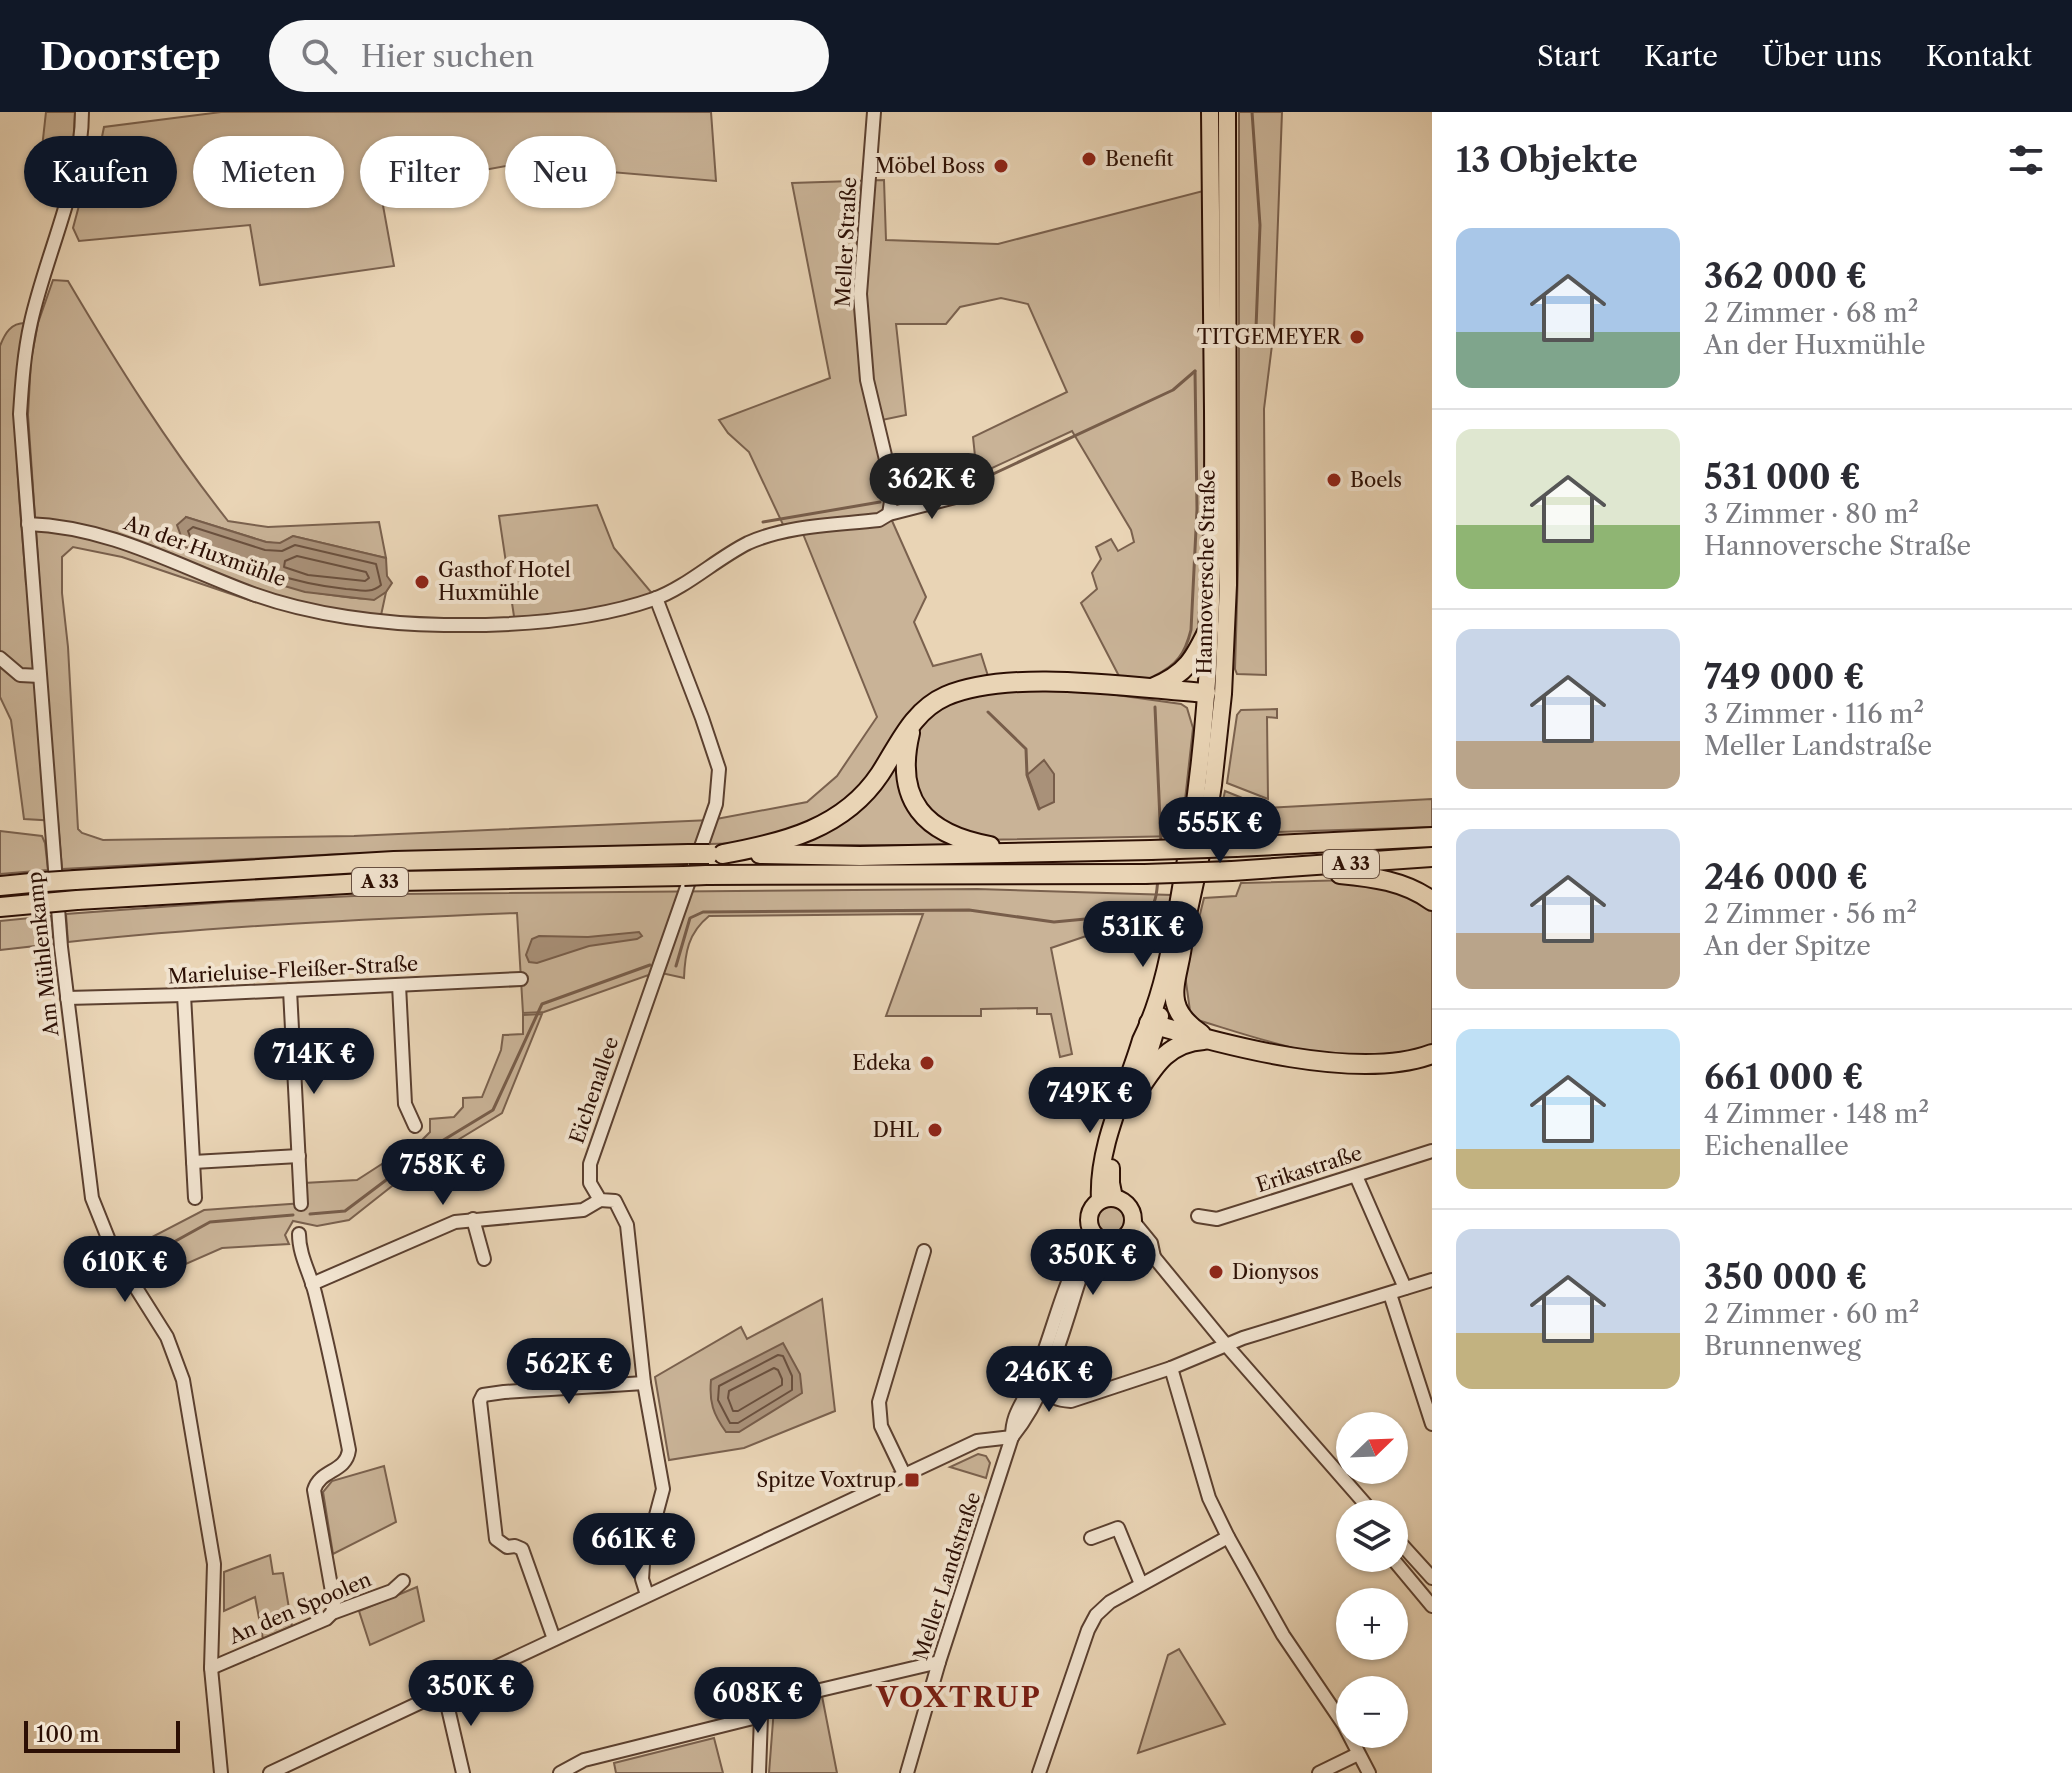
<!DOCTYPE html>
<html lang="de">
<meta charset="utf-8">
<style>
body{margin:0;font-family:"Libre Caslon Text",serif;background:#f7f7f7;color:#2b2b33;height:100vh;display:flex;flex-direction:column;font-size:30px;white-space:nowrap}
*{box-sizing:border-box;margin:0}
p{font-size:26px;color:#7c7c81}
.icon{flex:none;width:44px;height:44px;fill:none;stroke:currentColor;stroke-width:2;stroke-linecap:round;stroke-linejoin:round}
.map{position:relative;flex:1;overflow:hidden}
.drawer{display:flex;flex-direction:column;background:#fff;width:640px}
.drawer>*{flex:none}
.banner{position:absolute;left:24px;top:24px;width:760px;height:72px;display:flex;gap:16px}
.needle{width:52px;rotate:67deg}
.buttons{position:absolute;left:1336px;top:1300px;display:grid;gap:16px}
.buttons a{display:grid;place-items:center;width:72px;height:72px;border-radius:50%;background:#fff;box-shadow:0 2px 6px #0004;font-size:40px}
.scale{position:absolute;left:24px;bottom:20px;width:156px;box-sizing:border-box;padding-left:8px;border:4px solid #2c0f04;border-top:0;font-size:22px;line-height:28px;white-space:nowrap;color:#2c0f04;-webkit-text-stroke:6px #f1e3cf;paint-order:stroke}
.price{position:absolute;translate:-50% -68px;padding:0 18px;border-radius:28px;background:#111827;color:#fff;font-size:26px;line-height:52px;filter:drop-shadow(0 2px 4px #0008)}
.price::after{content:'';position:absolute;left:50%;top:48px;width:24px;height:18px;margin-left:-12px;background:inherit;clip-path:polygon(0 0,100% 0,50% 100%)}
.price.selected{background:#222;color:#fff}
ul{padding:0;list-style:none}
li{display:flex;align-items:center;gap:24px;height:200px;padding:0 24px}
li+li{border-top:2px solid #e1e1e2}
li span{display:grid;place-items:center;flex:none;width:224px;height:160px;border-radius:16px;color:#555}
li>.icon{margin-inline-start:auto}
span .icon{width:96px;height:96px;fill:#fffc;stroke-width:1}
li b{font-size:34px}
h2{display:flex;justify-content:space-between;align-items:center;height:96px;padding:0 24px;font-size:34px}
.chip{padding:0 28px;border-radius:36px;background:#fff;box-shadow:0 2px 6px #0004;font-size:28px;line-height:72px}
.chip.selected{background:#111827;color:#fff}
header{display:flex;align-items:center;gap:48px;box-sizing:border-box;height:112px;padding:0 40px;background:#111827;color:#fff}
header strong{font-size:38px}
nav{display:flex;gap:44px;margin-inline-start:auto;font-size:28px}
.search{width:560px;height:72px;background:#f7f7f7;display:flex;align-items:center;gap:20px;box-sizing:border-box;padding:0 28px;border-radius:44px;color:#7c7c81;font-size:30px}
main{display:flex;flex:1;min-height:0}
.map>svg:first-child{display:block}
.green{fill:#c9b397;stroke:#7a614e;stroke-width:2}
.water{fill:#a99179;stroke:#775d4a;stroke-width:2}
.lines{fill:none;stroke-linecap:round;stroke-linejoin:round}
.shore{stroke:#6a503e;stroke-width:2}
.stream{stroke:#775d4a;stroke-width:3}
.minor-casing{stroke:#5b4030;stroke-width:16}
.major-casing{stroke:#2c0f04;stroke-width:20}
.highway-casing{stroke:#2c0f04;stroke-width:22}
.minor{stroke:#f1e3cf;stroke-width:12}
.major{stroke:#e9d4b5;stroke-width:16}
.highway{stroke:#e9d4b5;stroke-width:18}
.highway-bridge-casing{stroke:#2c0f04;stroke-width:22;stroke-linecap:butt}
.highway-bridge{stroke:#e9d4b5;stroke-width:18}
.poi-dot{fill:#8f2418;stroke:#f1e3cf;stroke-width:3}
.labels{text-anchor:middle;stroke-width:8;stroke-linejoin:round;paint-order:stroke}
.shield{fill:#f1e3cf;stroke:#674f41;stroke-width:2}
.shield-label{font-size:18px;font-weight:bold;fill:#2c0f04}
.poi-label{font-size:20px;fill:#2c0f04;stroke:#f1e3cf;text-anchor:end}
.street-label{font-size:20px;fill:#2c0f04;stroke:#f1e3cf}
.district-label{font-size:28px;font-weight:bold;letter-spacing:2px;fill:#7a1f14;stroke:#f1e3cf}
</style>
<header>
<strong>Doorstep</strong>
<div class="search"><svg class="icon" aria-label="search" viewBox="0 0 24 24"><circle cx="10" cy="10" r="6"/><path d="M15 15l6 6"/></svg>Hier suchen</div>
<nav><a>Start</a><a>Karte</a><a>Über uns</a><a>Kontakt</a></nav>
</header>
<main>
<div class="map">
<svg width="1432" height="1661" viewBox="0 0 1432 1661">
<rect width="100%" height="100%" fill="#e9d4b5"/>
<filter id="stains"><feTurbulence type="fractalNoise" baseFrequency=".0025" numOctaves="4"/><feColorMatrix values="0 0 0 0 .2 0 0 0 0 .09 0 0 0 0 .02 0 0 0 .5 -.17"/></filter>
<radialGradient id="worn" r=".72"><stop offset=".6" stop-color="#630" stop-opacity="0"/><stop offset="1" stop-color="#630" stop-opacity=".3"/></radialGradient>
<g class="green">
<polygon points="46,0 75,0 73,38 41,45"/>
<polygon points="221,0 711,0 716,69 517,52 380,77 394,154 260,173 250,113 79,129 73,116 88,60 95,59 104,15"/>
<polygon points="1239,0 1282,0 1274,217 1264,297 1266,563 1237,562 1235,557 1239,425"/>
<path d="M884 68 886 128 998 132 1203 79 1205 379 1198 516 1189 546 1152 567 1120 566 1081 491 1097 477 1092 461 1101 447 1096 435 1111 427 1118 439 1134 430 1131 418 1072 319 977 363 973 325 1067 280 1028 192 1001 186 960 195 946 212H896L906 303 877 309 893 377 889 402 926 485 914 510 933 554 981 542 988 564 963 570 883 649 836 703 746 731 340 742 62 757 58 709 24 707 11 608 0 585V234C5 221 11 211 25 211 7 297 20 384 26 472L40 478 28 303 31 248 38 211 53 168 68 169C117 252 168 333 228 409L268 415 379 410 386 446 293 424 280 432 266 430 186 405 185 435C235 457 283 478 338 484 356 486 370 490 386 480L380 508 255 483V490L122 445 73 435 62 445V481L68 535 78 717 82 721 103 728 354 724 711 708 807 690 837 664 877 605 801 417 786 419 749 340 728 321 719 308 830 266 792 71Z"/>
<polygon points="597,393 614,436 656,486 515,511 499,404"/>
<path d="M995 577 1088 579 1181 592 1187 596 1193 616 1181 724 975 728 954 722 917 690C915 674 911 656 911 640 912 597 963 586 995 577Z"/>
<polygon points="1277,597 1277,606 1267,605 1268,687 1227,671 1237,603 1241,598"/>
<polygon points="901,636 902,672 959,733 793,733 823,723 839,712"/>
<polygon points="1225,679 1267,696 1432,687 1432,715 1216,722"/>
<polygon points="0,719 42,724 45,731 48,758 0,762"/>
<path d="M1349 768 1383 773 1432 794V936C1418 939 1404 944 1390 945 1322 951 1255 925 1191 906L1185 863 1204 786 1236 784 1241 771Z"/>
<path d="M977 777 1172 783 1169 796 1051 836 1072 942 1060 945 1051 902H1037V896L981 897V904H886L923 802 709 804C688 821 685 841 684 866L657 860 544 900 523 901 517 801C367 807 218 814 68 830L66 802 228 790 396 782Z"/>
<polygon points="50,804 53,832 0,838 0,809"/>
<polygon points="542,902 502,1001 425,1048 349,1108 317,1114 293,1109 285,1123 289,1132 222,1136 147,1169 125,1139 204,1098 304,1091 304,1071 357,1068 402,1039 402,1030 422,1028 430,1020 430,1007 454,1005 463,995 463,986 482,985 501,938 503,923 523,922 523,903"/>
<path d="M1090 959C1122 964 1119 973 1108 999V991L1096 988 1098 971 1090 970Z"/>
<circle cx="1111" cy="1108" r="15"/>
<polygon points="822,1187 835,1299 744,1336 669,1348 655,1265 741,1215 747,1227"/>
<polygon points="978,1342 986,1344 990,1351 986,1366 950,1355"/>
<polygon points="384,1354 396,1410 333,1442 323,1380 332,1369"/>
<polygon points="270,1443 273,1462 283,1461 292,1514 263,1527 255,1485 224,1499 224,1460"/>
<polygon points="417,1475 424,1509 370,1533 359,1499"/>
<polygon points="1179,1537 1225,1612 1138,1641 1168,1543"/>
<polygon points="822,1584 837,1661 769,1661 774,1596"/>
<polygon points="714,1626 723,1661 616,1661 614,1651"/>
</g>
<g class="water">
<polygon points="186,405 266,430 280,431 293,424 386,446 387,464 392,471 386,480 374,488 305,480 250,464 185,435 177,413"/>
<polygon points="1044,648 1054,662 1054,690 1039,697 1027,663"/>
<polygon points="639,820 642,824 637,827 589,834 537,851 529,850 526,843 532,827 539,824 588,825"/>
<path d="M783 1231 800 1262 802 1281 739 1320H726C713 1302 709 1290 711 1268Z"/>
</g>
<g class="lines">
<g class="shore">
<path d="M193 415 265 438 282 439 295 433 376 452 381 473C371 482 360 478 346 477 288 471 246 453 192 430L188 419Z"/>
<polygon points="297,444 366,460 369,466 365,469 308,463 284,455 285,449"/>
<polygon points="778,1243 783,1244 792,1264 792,1278 738,1311 730,1311 718,1288 719,1274"/>
<polygon points="774,1256 778,1258 782,1267 782,1273 738,1299 733,1299 728,1286 729,1279"/>
</g>
<g class="stream">
<polyline points="1252,0 1260,113 1256,216"/>
<polyline points="900,387 978,369 1173,278 1195,259"/>
<polyline points="763,410 880,390"/>
<path d="M1155 564C1177 553 1185 542 1191 518L1197 397 1195 259"/>
<polyline points="1155,595 1161,731"/>
<polyline points="988,600 1026,637 1027,663 1039,697"/>
<path d="M676 854 690 806 703 800 969 798 1054 810 1138 802C1158 794 1156 786 1158 766"/>
<polyline points="310,1102 345,1099 422,1041 493,998 542,892 650,853"/>
<polyline points="143,1147 210,1110 293,1103"/>
</g>
<defs>
<g id="minor">
<path d="M82 0C82 70 46 142 31 210 24 241 22 271 20 302L61 835 92 1086 114 1141 167 1225 183 1268 214 1452 211 1556 221 1661"/>
<polyline points="874,0 860,182 867,268 893,377 889,402"/>
<path d="M28 412C111 415 177 454 253 482 311 503 382 512 444 513 512 514 588 510 654 487 687 475 716 447 748 431 788 413 836 413 879 408L889 402 967 382"/>
<polyline points="0,546 20,563 40,564"/>
<polyline points="399,873 405,992 415,1014"/>
<polyline points="290,878 301,1092"/>
<polyline points="184,883 195,1086"/>
<polyline points="67,886 184,883 521,867"/>
<polyline points="193,1050 299,1044"/>
<polyline points="1356,1064 1405,1176"/>
<polyline points="1198,1104 1217,1107 1432,1039"/>
<polyline points="473,1107 484,1147"/>
<polyline points="1133,1109 1151,1131 1154,1145"/>
<path d="M299 1122C299 1143 310 1161 315 1181 328 1233 339 1286 349 1338 346 1361 320 1357 314 1378L334 1491 332 1501"/>
<polyline points="1127,1124 1154,1145 1227,1234 1374,1402"/>
<polyline points="312,1172 455,1110 583,1098 600,1088"/>
<polyline points="1390,1182 1432,1312"/>
<polyline points="1171,1256 1209,1386 1228,1425 1283,1523 1344,1613 1369,1661"/>
<path d="M1043 1275C1051 1286 1058 1288 1071 1289L1171 1256 1243 1226 1432 1168"/>
<path d="M1012 1325C1049 1279 1063 1218 1081 1163L1090 1147 1106 1130"/>
<polyline points="904,1362 881,1314 879,1290 924,1139"/>
<polyline points="1394,1424 1432,1466"/>
<polyline points="1091,1426 1118,1416 1141,1472"/>
<polyline points="1392,1446 1432,1494"/>
<polyline points="647,1483 642,1467 643,1452 663,1377 644,1271 627,1113 615,1089 600,1088 590,1071 590,1052 716,692 719,657 702,606 656,486"/>
<polyline points="554,1527 522,1437 515,1434 507,1435 496,1427 480,1289 483,1283 504,1280 644,1271"/>
<polyline points="211,1556 326,1507 332,1501 392,1479 403,1469"/>
<polyline points="444,1579 463,1661"/>
<polyline points="270,1661 977,1329 1012,1325"/>
<polyline points="560,1661 584,1648 761,1604 769,1594 782,1587 939,1550"/>
<polyline points="759,1661 761,1604"/>
<path d="M907 1661 939 1550 1012 1325C1012 1302 1022 1293 1031 1273 1054 1223 1061 1168 1093 1122"/>
<polyline points="1039,1661 1088,1518 1096,1503 1110,1490 1228,1425"/>
<polyline points="1319,1661 1358,1642"/>
</g>
<g id="major">
<polyline points="1179,835 1183,825 1204,729 1213,673 1223,582 1228,473 1227,0"/>
<polyline points="1140,970 1160,904"/>
<polyline points="1111,1056 1111,1071 1114,1086"/>
<circle cx="1111" cy="1108" r="22"/>
<path d="M1100 1088C1097 1034 1126 979 1141 928 1165 880 1173 822 1182 770 1212 614 1214 455 1213 298 1212 198 1211 99 1210 0"/>
</g>
<g id="highway">
<path d="M1152 576C1187 562 1195 546 1210 514"/>
<path d="M910 621C894 688 924 722 990 734"/>
<polyline points="1236,735 1432,725"/>
<path d="M723 742C784 731 844 716 880 662 899 633 912 599 946 584 1011 556 1134 576 1206 581"/>
<polyline points="760,742 860,744 1151,738"/>
<polyline points="1232,759 1432,745"/>
<path d="M1340 762C1372 765 1405 769 1432 789"/>
<polyline points="706,763 1145,762"/>
<polyline points="75,768 394,749 689,742"/>
<polyline points="0,774 31,771"/>
<polyline points="77,788 397,769 684,764"/>
<polyline points="0,795 33,792"/>
<path d="M1183 825C1180 868 1157 892 1201 922"/>
<path d="M1149 911C1224 933 1358 970 1432 942"/>
<path d="M1136 982C1154 954 1168 930 1204 928"/>
</g>
</defs>
<use href="#minor" class="minor-casing"/>
<use href="#major" class="major-casing"/>
<use href="#highway" class="highway-casing"/>
<use href="#minor" class="minor"/>
<use href="#major" class="major"/>
<use href="#highway" class="highway"/>
<defs>
<g id="highway-bridge">
<polyline points="1151,738 1236,735"/>
<polyline points="689,742 709,742"/>
<polyline points="1145,762 1232,759"/>
<polyline points="684,764 706,763"/>
<polyline points="31,771 75,768"/>
<polyline points="33,792 77,788"/>
</g>
</defs>
<use href="#highway-bridge" class="highway-bridge-casing"/>
<use href="#highway-bridge" class="highway-bridge"/>
</g>
<g class="poi-dot">
<circle cx="1089" cy="47" r="8"/>
<circle cx="1001" cy="54" r="8"/>
<circle cx="1357" cy="225" r="8"/>
<circle cx="1334" cy="368" r="8"/>
<circle cx="422" cy="470" r="8"/>
<circle cx="927" cy="951" r="8"/>
<circle cx="935" cy="1018" r="8"/>
<circle cx="1216" cy="1160" r="8"/>
<rect x="904" y="1360" width="16" height="16" rx="4"/>
</g>
<g class="labels">
<g class="shield">
<rect x="1323" y="738" width="56" height="28" rx="6"/>
<rect x="352" y="756" width="56" height="28" rx="6"/>
</g>
<g class="shield-label">
<text x="1351" y="758">A 33</text>
<text x="380" y="776">A 33</text>
</g>
<g class="poi-label">
<text x="1105" y="54" text-anchor="start">Benefit</text>
<text x="985" y="61">Möbel Boss</text>
<text x="1341" y="232">TITGEMEYER</text>
<text x="1350" y="375" text-anchor="start">Boels</text>
<text x="438" y="465" text-anchor="start">Gasthof Hotel<tspan x="438" dy="23">Huxmühle</tspan></text>
<text x="911" y="958">Edeka</text>
<text x="919" y="1025">DHL</text>
<text x="1232" y="1167" text-anchor="start">Dionysos</text>
<text x="896" y="1375">Spitze Voxtrup</text>
</g>
<g class="street-label">
<text transform="translate(846 130) rotate(-87)" y="7">Meller Straße</text>
<text transform="translate(205 439) rotate(20)" y="7">An der Huxmühle</text>
<text transform="translate(1206 460) rotate(-89)" y="7">Hannoversche Straße</text>
<text transform="translate(43 842) rotate(-96)" y="7">Am Mühlenkamp</text>
<text transform="translate(293 858) rotate(-3)" y="7">Marieluise-Fleißer-Straße</text>
<text transform="translate(594 978) rotate(-71)" y="7">Eichenallee</text>
<text transform="translate(1309 1057) rotate(-18)" y="7">Erikastraße</text>
<text transform="translate(947 1464) rotate(-72)" y="7">Meller Landstraße</text>
<text transform="translate(300 1496) rotate(-23)" y="7">An den Spoolen</text>
</g>
<g class="district-label">
<text x="959" y="1595">VOXTRUP</text>
</g>
</g>
<rect width="100%" height="100%" filter="url(#stains)"/>
<rect width="100%" height="100%" fill="url(#worn)"/>
</svg>
<div class="buttons">
<a><svg class="needle" viewBox="-14 -14 28 28"><path d="M0-13l5 13h-10z" fill="#e53935"/><path d="M0 13l5-13h-10z" fill="#7c7c81"/></svg></a>
<a><svg class="icon" aria-label="layers" viewBox="0 0 24 24"><path d="M12 4l9 5-9 5-9-5zM3 14l9 5 9-5"/></svg></a>
<a>+</a>
<a>−</a>
</div>
<div class="scale">100 m</div>
<b class="price selected" style="left:932px;top:409px">362K €</b>
<b class="price" style="left:1220px;top:753px">555K €</b>
<b class="price" style="left:1143px;top:857px">531K €</b>
<b class="price" style="left:314px;top:984px">714K €</b>
<b class="price" style="left:1090px;top:1023px">749K €</b>
<b class="price" style="left:443px;top:1095px">758K €</b>
<b class="price" style="left:1093px;top:1185px">350K €</b>
<b class="price" style="left:125px;top:1192px">610K €</b>
<b class="price" style="left:569px;top:1294px">562K €</b>
<b class="price" style="left:1049px;top:1302px">246K €</b>
<b class="price" style="left:634px;top:1469px">661K €</b>
<b class="price" style="left:471px;top:1616px">350K €</b>
<b class="price" style="left:758px;top:1623px">608K €</b>
<div class="banner">
<a class="chip selected">Kaufen</a>
<a class="chip">Mieten</a>
<a class="chip">Filter</a>
<a class="chip">Neu</a>
</div>
</div>
<section class="drawer">
<h2>13 Objekte<svg class="icon" aria-label="filters" viewBox="0 0 24 24"><path d="M4 7h16M4 17h16"/><circle cx="9" cy="7" r="2"/><circle cx="15" cy="17" r="2"/></svg></h2>
<ul>
<li><span style="background:linear-gradient(#a9c7e8 65%,#7fa58c 0)"><svg class="icon" aria-label="home" viewBox="0 0 24 24"><path d="M3 11l9-7 9 7M6 9v11h12V9"/></svg></span><div><b>362 000 €</b><p>2 Zimmer · 68 m²</p><p>An der Huxmühle</p></div></li>
<li><span style="background:linear-gradient(#dfe7d0 60%,#8fb573 0)"><svg class="icon" aria-label="home" viewBox="0 0 24 24"><path d="M3 11l9-7 9 7M6 9v11h12V9"/></svg></span><div><b>531 000 €</b><p>3 Zimmer · 80 m²</p><p>Hannoversche Straße</p></div></li>
<li><span style="background:linear-gradient(#c9d6e8 70%,#b9a48a 0)"><svg class="icon" aria-label="home" viewBox="0 0 24 24"><path d="M3 11l9-7 9 7M6 9v11h12V9"/></svg></span><div><b>749 000 €</b><p>3 Zimmer · 116 m²</p><p>Meller Landstraße</p></div></li>
<li><span style="background:linear-gradient(#c9d6e8 65%,#b9a48a 0)"><svg class="icon" aria-label="home" viewBox="0 0 24 24"><path d="M3 11l9-7 9 7M6 9v11h12V9"/></svg></span><div><b>246 000 €</b><p>2 Zimmer · 56 m²</p><p>An der Spitze</p></div></li>
<li><span style="background:linear-gradient(#bfe0f5 75%,#c2b280 0)"><svg class="icon" aria-label="home" viewBox="0 0 24 24"><path d="M3 11l9-7 9 7M6 9v11h12V9"/></svg></span><div><b>661 000 €</b><p>4 Zimmer · 148 m²</p><p>Eichenallee</p></div></li>
<li><span style="background:linear-gradient(#c9d6e8 65%,#c2b280 0)"><svg class="icon" aria-label="home" viewBox="0 0 24 24"><path d="M3 11l9-7 9 7M6 9v11h12V9"/></svg></span><div><b>350 000 €</b><p>2 Zimmer · 60 m²</p><p>Brunnenweg</p></div></li>
</ul>
</section>
</main>
